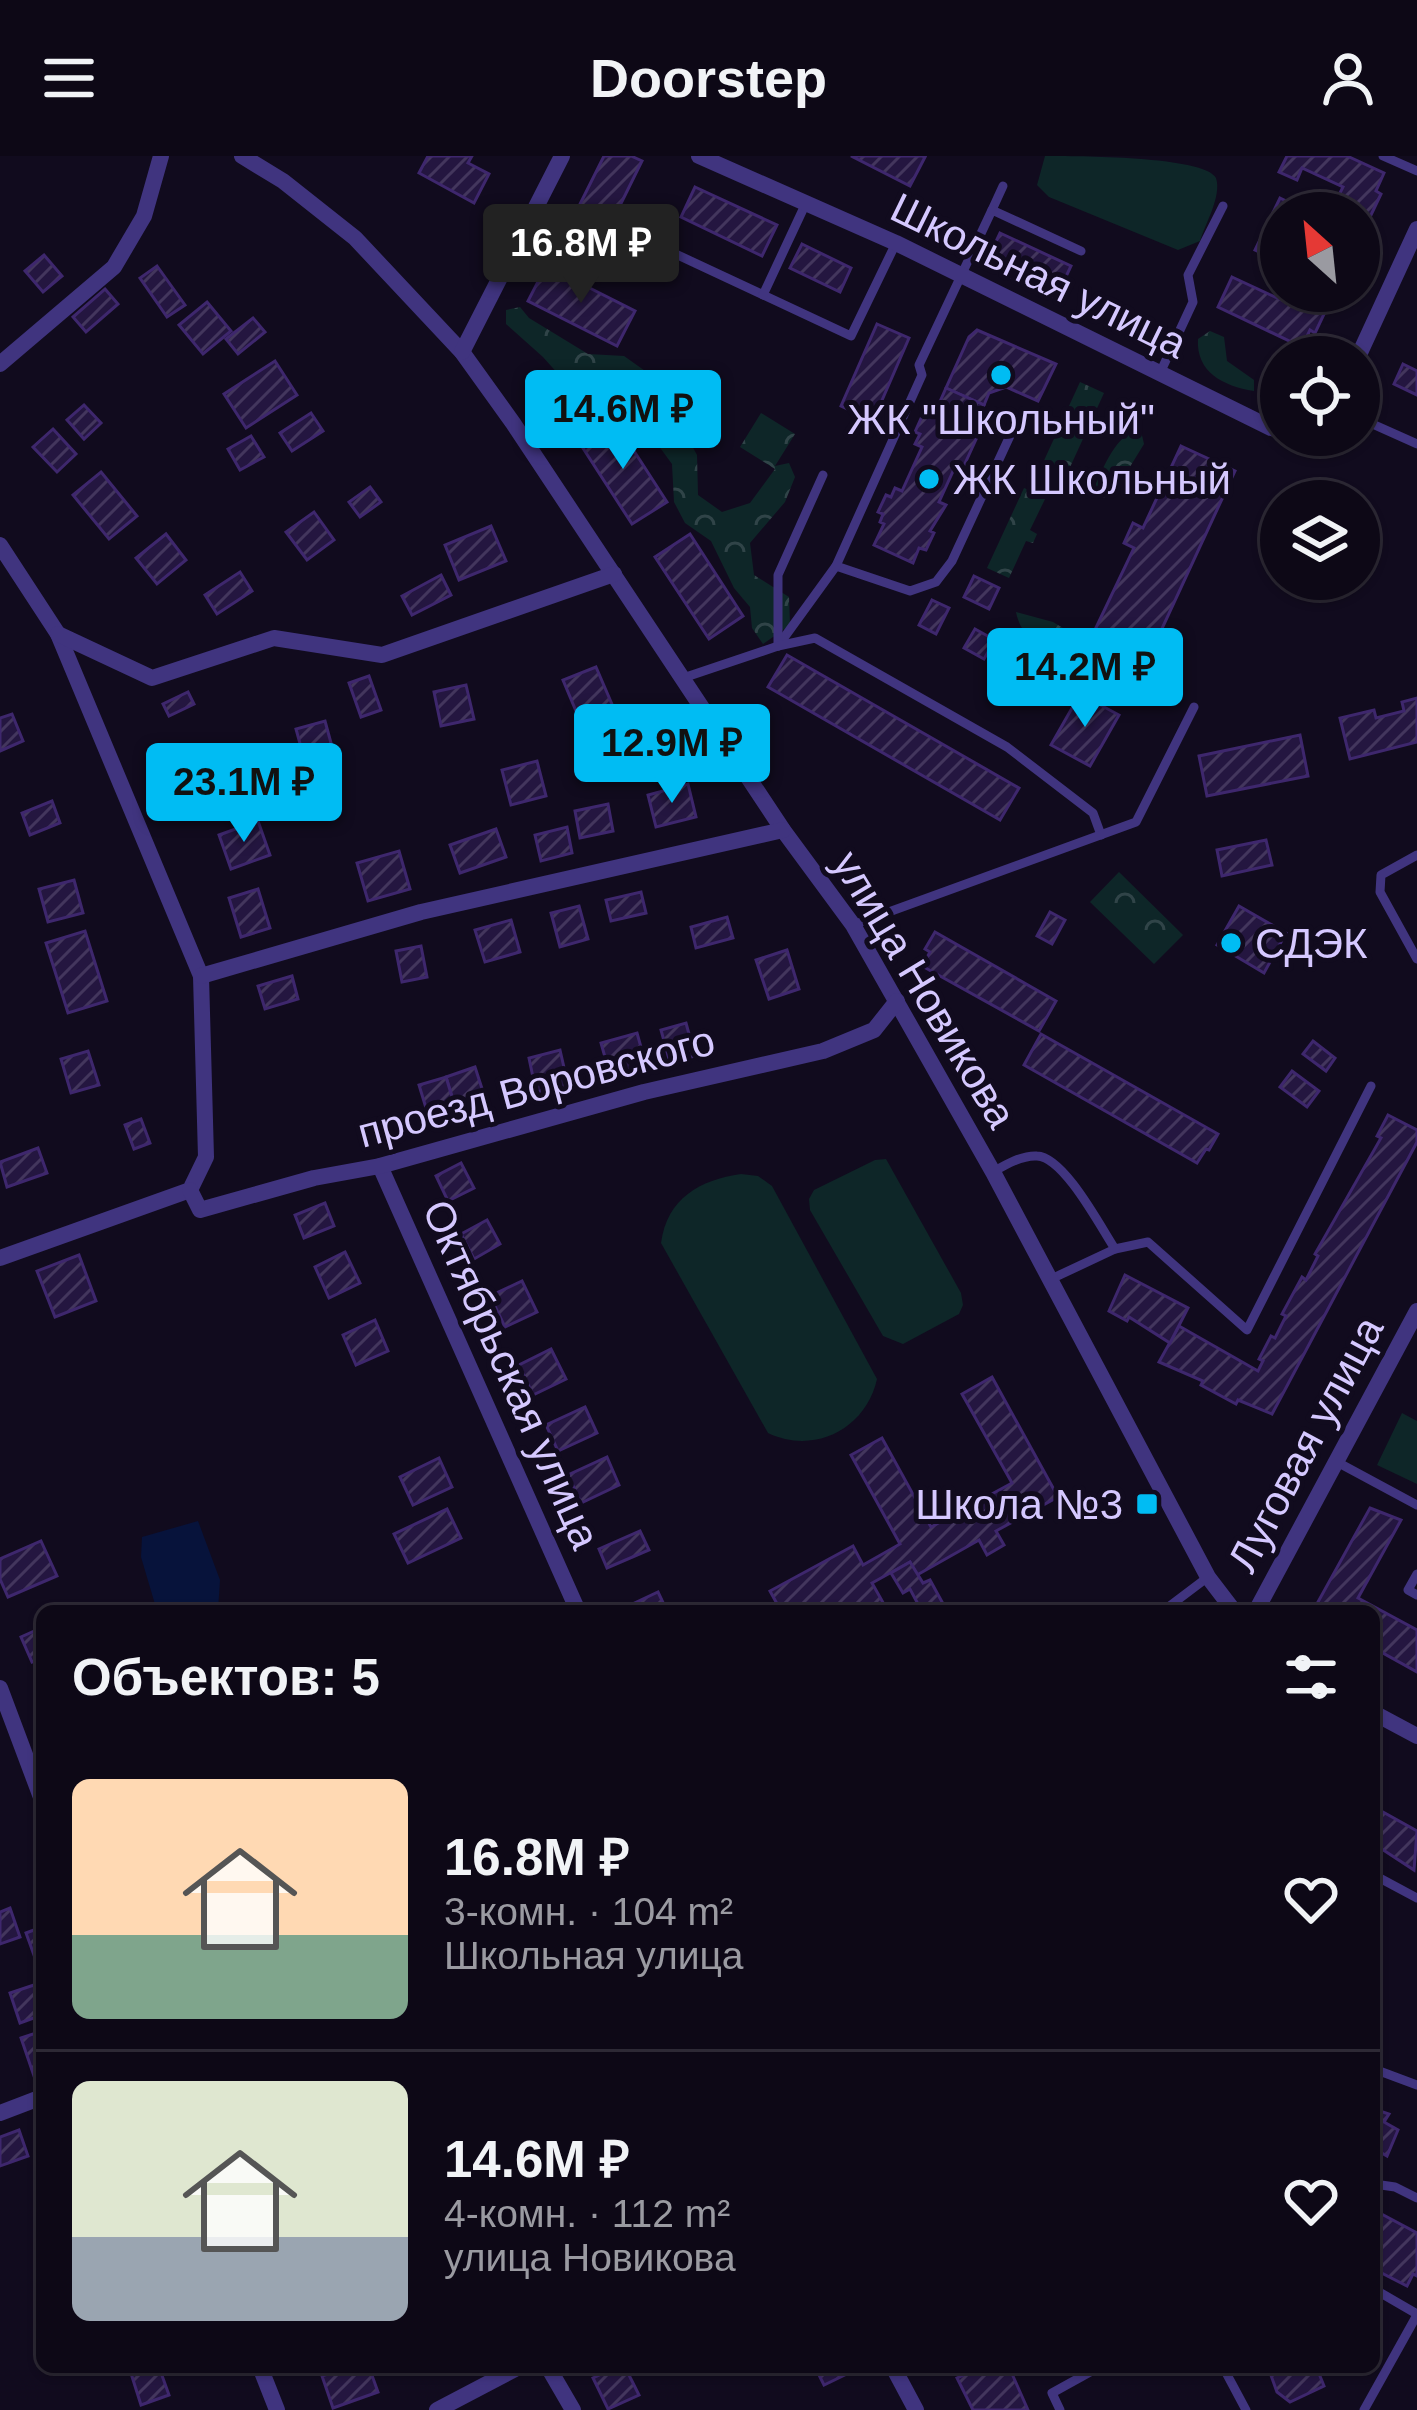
<!DOCTYPE html>
<html lang="ru">
<meta charset="utf-8">
<style>
body{margin:0;font-family:Arial,sans-serif;background:#1b1623;color:#f1f3f6;height:100vh;display:flex;flex-direction:column;font-size:45px;white-space:nowrap}
*{box-sizing:border-box;margin:0}
p{font-size:39px;color:#9a9aa1}
.icon{flex:none;width:66px;height:66px;fill:none;stroke:currentColor;stroke-width:2;stroke-linecap:round;stroke-linejoin:round}
.map{position:relative;flex:1;overflow:hidden}
.drawer{position:absolute;left:36px;top:1449px;width:1344px;height:768px;display:flex;flex-direction:column;background:#0d0816;border-radius:18px;box-shadow:0 3px 9px #0004,0 0 0 3px #2d2935}
.drawer>*{flex:none}
.needle{width:78px;rotate:333deg}
.buttons{position:absolute;left:1260px;top:36px;display:grid;gap:24px}
.buttons a{display:grid;place-items:center;width:120px;height:120px;border-radius:50%;background:#0d0816;box-shadow:0 3px 9px #0004,0 0 0 3px #2d2935;font-size:60px}
.price{position:absolute;translate:-50% -102px;padding:0 27px;border-radius:12px;background:#00bcf3;color:#111;font-size:39px;line-height:78px;filter:drop-shadow(0 3px 6px #0008)}
.price::after{content:'';position:absolute;left:50%;top:72px;width:36px;height:27px;margin-left:-18px;background:inherit;clip-path:polygon(0 0,100% 0,50% 100%)}
.price.on{background:#222;color:#fff}
ul{padding:0;list-style:none}
li{display:flex;align-items:center;gap:36px;height:300px;padding:0 36px}
li+li{border-top:3px solid #2d2935}
li span{display:grid;place-items:center;flex:none;width:336px;height:240px;border-radius:18px;color:#555}
li>.icon{margin-inline-start:auto}
span .icon{width:144px;height:144px;fill:#fffc;stroke-width:1}
li b{font-size:51px}
h2{display:flex;justify-content:space-between;align-items:center;height:144px;padding:0 36px;font-size:51px}
header{display:flex;justify-content:space-between;align-items:center;height:156px;padding:0 36px;background:#0d0816;font-size:54px;font-weight:700}
.map>svg:first-child{display:block}
.forest{fill:url(#forest-crowns)}
.garden{fill:#0e2628}
.water{fill:#07133b}
.building{fill:url(#building-hatch);stroke:#3e276d;stroke-width:3}
.lines{fill:none;stroke-linecap:round;stroke-linejoin:round}
.service{stroke:#40347f;stroke-width:9}
.minor{stroke:#40347f;stroke-width:16}
.poi-dot{fill:#00bcf3;stroke:#110b1e;stroke-width:4.5}
.labels{text-anchor:middle;stroke-width:10;stroke-linejoin:round;paint-order:stroke}
.street-label{font-size:42px;fill:#d5c8ff;stroke:#110b1e}
.poi-label{font-size:42px;fill:#d5c8ff;stroke:#110b1e;text-anchor:start}
</style>
<header><svg class="icon" aria-label="menu" viewBox="0 0 24 24"><path d="M4 6h16M4 12h16M4 18h16"/></svg>Doorstep<svg class="icon" aria-label="person" viewBox="0 0 24 24"><circle cx="12" cy="8" r="4"/><path d="M4 21q1-7 8-7t8 7"/></svg></header>
<div class="map">
<svg width="1417" height="2254" viewBox="0 0 1417 2254">
<defs>
<pattern id="forest-crowns" width="20" height="18" patternUnits="userSpaceOnUse" patternTransform="scale(3)"><rect width="20" height="18" fill="#0e2628"/><path d="M2 6a3 3 0 1 1 6 0M12 15a3 3 0 1 1 6 0" fill="none" stroke="#304448"/></pattern>
<pattern id="building-hatch" width="6" height="6" patternUnits="userSpaceOnUse" patternTransform="scale(3)"><rect width="6" height="6" fill="#241640"/><path d="M-1 1l2-2M0 6l6-6M5 7l2-2" fill="none" stroke="#43365d"/></pattern>
</defs>
<rect width="100%" height="100%" fill="#110b1e"/>
<g class="forest">
<polygon points="520,151 529,162 588,198 624,200 655,222 697,299 698,339 722,356 750,347 775,313 740,291 761,257 795,278 775,310 789,307 795,321 785,346 750,387 754,419 789,441 790,469 763,488 752,472 750,451 734,432 711,385 685,367 674,346 672,308 645,271 613,237 577,239 543,201 506,168 506,154"/>
<path d="M1210 175 1224 181 1227 205 1254 224V235C1223 230 1196 216 1198 183Z"/>
<polygon points="1080,226 1104,237 1060,333 1036,322"/>
<path d="M1140 271 1144 288 1112 340 1101 342 1094 332C1105 308 1115 281 1140 271Z"/>
<polygon points="1024,332 1046,341 1030,374 1037,378 1033,387 1026,385 1009,422 987,412"/>
<path d="M1016 456 1053 466 1121 507 1109 518C1074 507 1024 497 1016 456Z"/>
<polygon points="1119,716 1183,779 1154,808 1090,746"/>
</g>
<g class="garden">
<path d="M1045 0C1075 0 1205 0 1216 22 1222 40 1205 68 1200 85L1178 94 1049 41 1037 29Z"/>
<polygon points="886,1003 961,1137 963,1149 959,1158 903,1188 883,1180 810,1054 809,1043 814,1034 875,1004"/>
<path d="M741 1018 758 1020 772 1030 877 1223C866 1273 814 1299 768 1277L661 1087C667 1042 700 1024 741 1018Z"/>
<polygon points="1402,1257 1417,1265 1417,1328 1377,1309"/>
</g>
<polygon class="water" points="198,1365 220,1424 218,1455 157,1455 141,1401 142,1381"/>
<g class="building">
<polygon points="428,0 472,0 468,7 489,18 474,47 419,17"/>
<polygon points="604,0 631,0 642,5 600,90 567,74"/>
<polygon points="851,0 922,0 925,1 910,30"/>
<polygon points="1287,0 1347,0 1384,17 1376,35 1381,38 1359,84 1359,57 1330,57 1343,31 1302,12 1297,24 1279,16"/>
<polygon points="695,31 777,69 762,100 681,61"/>
<polygon points="1280,42 1305,54 1281,57 1281,106 1255,94"/>
<polygon points="1000,77 1071,110 1056,142 985,109"/>
<polygon points="802,88 851,112 840,136 790,112"/>
<polygon points="44,99 62,120 43,136 25,115"/>
<polygon points="157,110 185,149 167,161 140,122"/>
<polygon points="546,110 635,155 617,190 528,145"/>
<polygon points="1232,121 1288,147 1294,135 1335,135 1315,177 1310,174 1302,191 1218,151"/>
<polygon points="105,133 118,148 86,176 73,161"/>
<polygon points="207,146 231,175 203,198 179,169"/>
<polygon points="253,162 265,176 238,198 226,183"/>
<polygon points="877,168 909,182 873,265 841,250"/>
<polygon points="977,174 1056,208 1038,245 1006,231 989,237 984,249 946,232 969,181"/>
<polygon points="275,205 297,239 246,272 224,238"/>
<polygon points="1403,208 1417,215 1417,239 1394,228"/>
<polygon points="946,232 984,249 976,265 983,268 962,314 955,311 939,346 946,349 930,375 934,377 926,394 919,392 913,407 874,389 884,368 880,366 883,358 878,356 886,339 891,341 895,332 902,335 922,291 915,288 920,278 915,276 923,258 927,260 933,248 938,250"/>
<polygon points="84,249 101,267 84,283 67,264"/>
<polygon points="311,257 323,275 292,295 280,277"/>
<polygon points="614,264 667,346 632,368 579,286"/>
<polygon points="53,273 76,298 57,316 33,291"/>
<polygon points="251,280 264,301 240,314 228,293"/>
<polygon points="1181,290 1235,315 1147,505 1092,480 1134,392 1124,387 1133,367 1143,372"/>
<polygon points="101,316 137,360 109,383 73,339"/>
<polygon points="370,331 381,346 360,361 349,346"/>
<polygon points="314,356 334,384 307,404 286,376"/>
<polygon points="491,370 506,405 459,424 445,389"/>
<polygon points="166,378 186,404 157,428 136,402"/>
<polygon points="690,378 743,460 709,483 655,401"/>
<polygon points="240,416 252,435 217,458 205,439"/>
<polygon points="441,419 451,439 412,459 402,440"/>
<polygon points="974,420 999,432 989,453 964,441"/>
<polygon points="932,444 949,452 936,478 919,469"/>
<polygon points="975,473 995,484 984,503 964,492"/>
<polygon points="787,499 1019,632 1000,664 768,531"/>
<polygon points="596,511 614,553 581,567 563,524"/>
<polygon points="369,520 381,554 361,561 349,527"/>
<polygon points="466,529 474,563 441,570 434,536"/>
<polygon points="188,536 194,548 169,560 163,548"/>
<polygon points="1080,538 1119,559 1090,610 1051,589"/>
<polygon points="1417,542 1417,586 1350,603 1340,562 1374,554 1376,562 1404,555 1402,546"/>
<polygon points="12,558 23,585 0,595 0,562"/>
<polygon points="325,565 334,598 305,606 296,573"/>
<polygon points="1300,579 1308,620 1207,640 1199,600"/>
<polygon points="215,591 237,637 203,653 181,607"/>
<polygon points="537,605 546,640 511,649 502,614"/>
<polygon points="688,628 696,661 656,671 648,639"/>
<polygon points="52,645 60,667 30,679 22,657"/>
<polygon points="608,648 613,675 580,682 575,655"/>
<polygon points="258,665 270,699 231,713 219,679"/>
<polygon points="567,671 572,697 541,705 535,679"/>
<polygon points="496,673 506,701 460,717 450,689"/>
<polygon points="1266,684 1272,709 1222,720 1217,694"/>
<polygon points="399,695 410,733 368,745 357,707"/>
<polygon points="74,724 83,757 48,766 39,733"/>
<polygon points="258,733 270,772 241,781 229,742"/>
<polygon points="641,736 646,757 611,765 606,744"/>
<polygon points="579,750 588,783 560,791 551,757"/>
<polygon points="1239,750 1286,777 1264,817 1217,789"/>
<polygon points="1050,756 1065,764 1052,788 1037,780"/>
<polygon points="727,761 733,782 696,792 691,771"/>
<polygon points="511,764 520,796 485,806 475,774"/>
<polygon points="85,775 107,845 68,857 46,787"/>
<polygon points="935,776 1056,845 1039,875 922,810 930,796 925,793"/>
<polygon points="421,790 427,821 402,826 396,795"/>
<polygon points="787,794 799,833 769,843 756,804"/>
<polygon points="292,820 298,843 265,853 258,830"/>
<polygon points="686,867 695,900 670,907 661,874"/>
<polygon points="637,877 646,909 610,919 601,887"/>
<polygon points="1041,878 1218,978 1209,994 1206,993 1197,1007 1024,909"/>
<polygon points="1313,885 1335,902 1326,915 1303,898"/>
<polygon points="560,894 568,929 536,936 529,902"/>
<polygon points="88,895 99,929 71,937 61,903"/>
<polygon points="475,911 486,945 456,954 446,921"/>
<polygon points="1292,915 1319,935 1307,951 1280,931"/>
<polygon points="446,921 456,954 429,962 419,929"/>
<polygon points="1388,959 1417,974 1417,986 1272,1258 1238,1244 1236,1248 1201,1229 1203,1225 1159,1206 1179,1170 1258,1215 1263,1205 1259,1203 1271,1180 1275,1182 1286,1160 1282,1158 1302,1121 1306,1124 1318,1100 1315,1098 1381,982 1377,980"/>
<polygon points="141,963 150,987 134,993 125,969"/>
<polygon points="38,992 47,1017 7,1031 0,1006"/>
<polygon points="461,1007 474,1032 448,1045 436,1020"/>
<polygon points="325,1047 334,1070 304,1082 295,1059"/>
<polygon points="487,1064 500,1088 474,1103 461,1078"/>
<polygon points="345,1096 360,1127 329,1142 315,1111"/>
<polygon points="79,1099 96,1145 55,1161 37,1115"/>
<polygon points="1125,1119 1188,1152 1170,1187 1129,1161 1127,1165 1109,1155"/>
<polygon points="522,1125 537,1156 505,1171 490,1140"/>
<polygon points="375,1164 388,1195 356,1209 343,1179"/>
<polygon points="551,1193 566,1223 533,1239 519,1209"/>
<polygon points="992,1221 1058,1341 996,1375 1004,1389 987,1399 979,1384 917,1419 910,1406 872,1427 885,1450 875,1455 781,1455 770,1435 853,1390 863,1409 900,1388 851,1299 882,1282 931,1371 1012,1327 962,1238"/>
<polygon points="585,1251 597,1277 558,1295 546,1269"/>
<polygon points="607,1301 619,1329 581,1347 568,1319"/>
<polygon points="439,1302 452,1331 413,1349 400,1321"/>
<polygon points="1370,1352 1401,1364 1358,1442 1417,1474 1417,1516 1374,1492 1374,1455 1313,1455"/>
<polygon points="447,1353 461,1382 408,1407 394,1378"/>
<polygon points="640,1375 649,1394 607,1412 599,1393"/>
<polygon points="41,1385 57,1420 8,1441 0,1423 0,1403"/>
<polygon points="910,1406 923,1427 930,1424 947,1455 910,1455 919,1450 910,1433 903,1437 891,1417"/>
<polygon points="658,1436 667,1455 623,1455 622,1453"/>
<polygon points="39,1473 42,1502 32,1506 21,1481"/>
<polygon points="1374,1651 1417,1675 1414,1714 1374,1688"/>
<polygon points="10,1752 20,1781 0,1788 0,1756"/>
<polygon points="42,1771 42,1811 39,1813 26,1777"/>
<polygon points="34,1829 42,1859 20,1867 10,1837"/>
<polygon points="42,1875 42,1920 35,1923 21,1882"/>
<polygon points="1374,1953 1389,1958 1384,1966 1398,1974 1387,2000 1380,1996 1374,2006"/>
<polygon points="19,1974 28,2000 0,2010 0,1981"/>
<polygon points="1374,2054 1417,2077 1417,2120 1413,2118 1407,2130 1374,2113"/>
<polygon points="129,2211 159,2211 169,2239 141,2249"/>
<polygon points="348,2211 369,2211 378,2236 333,2252 322,2220"/>
<polygon points="617,2211 625,2211 639,2239 608,2253 593,2222"/>
<polygon points="815,2211 850,2211 853,2215 824,2229"/>
<polygon points="967,2211 1009,2211 1028,2254 973,2254 957,2222 970,2216"/>
<polygon points="1268,2211 1326,2211 1318,2215 1324,2230 1290,2246 1277,2236"/>
</g>
<g class="lines">
<g class="service">
<polyline points="1383,0 1417,15"/>
<polyline points="992,54 1003,30"/>
<polyline points="635,79 851,180 896,87"/>
<polyline points="763,139 806,47"/>
<polyline points="1160,217 1193,146 1188,119 1223,50"/>
<polyline points="1359,262 1417,288"/>
<polyline points="836,410 910,435 936,426 952,405 1015,269"/>
<polyline points="778,490 836,410 922,219 919,209 992,54 1081,95"/>
<polyline points="778,490 778,419 823,319"/>
<polyline points="683,522 778,490 815,482 1007,591 1093,657 1101,679"/>
<polyline points="1417,699 1381,719 1380,736 1417,803"/>
<polyline points="853,769 1136,666 1194,551"/>
<path d="M993 1016C1005 1009 1022 999 1037 1000 1064 1001 1100 1070 1115 1093L1148 1086 1247 1174 1371 930"/>
<polyline points="1049,1124 1115,1093"/>
<polyline points="1337,1306 1417,1349"/>
<polyline points="1417,1418 1408,1434 1417,1439"/>
<polyline points="744,1455 750,1455"/>
<polyline points="1163,1455 1208,1421"/>
<polyline points="1374,1719 1417,1742"/>
<polyline points="1374,1913 1417,1929"/>
<polyline points="1374,2028 1395,2031 1417,2042"/>
<polyline points="1374,2133 1417,2158"/>
<polyline points="1223,2211 1246,2254"/>
<polyline points="1060,2254 1052,2237 1099,2211"/>
<polyline points="1364,2254 1417,2159"/>
</g>
<g class="minor">
<polyline points="242,0 283,25 355,82 462,196 513,267 783,674 853,769 993,1016 1208,1421 1234,1455"/>
<polyline points="699,0 896,87 1271,272 1281,274"/>
<polyline points="462,196 562,0"/>
<polyline points="1358,201 1417,73"/>
<polyline points="0,208 114,111 144,60 161,0"/>
<polyline points="0,389 58,478 201,820 206,1001 190,1034 0,1102"/>
<polyline points="58,478 152,522 274,482 382,499 614,418"/>
<polyline points="201,820 421,756 783,674"/>
<polyline points="380,1010 578,1455"/>
<polyline points="190,1034 200,1054 314,1022 380,1010 644,936 823,895 874,874 897,845"/>
<polyline points="1256,1455 1417,1155"/>
<polyline points="0,1532 42,1644"/>
<polyline points="1374,1557 1417,1580"/>
<polyline points="0,1957 42,1941"/>
<polyline points="260,2211 277,2254"/>
<polyline points="548,2211 573,2254"/>
<polyline points="893,2211 916,2254"/>
<polyline points="437,2254 519,2211"/>
</g>
</g>
<g class="poi-dot">
<circle cx="1001" cy="219" r="12"/>
<circle cx="929" cy="323" r="12"/>
<circle cx="1231" cy="787" r="12"/>
<rect x="1135" y="1336" width="24" height="24" rx="6"/>
</g>
<g class="labels">
<g class="street-label">
<text transform="translate(1039 119) rotate(26)" y="15">Школьная улица</text>
<text transform="translate(925 833) rotate(59)" y="15">улица Новикова</text>
<text transform="translate(536 930) rotate(-15)" y="15">проезд Воровского</text>
<text transform="translate(512 1218) rotate(66)" y="15">Октябрьская улица</text>
<text transform="translate(1305 1288) rotate(-62)" y="15">Луговая улица</text>
</g>
<g class="poi-label">
<text x="1001" y="278" text-anchor="middle">ЖК "Школьный"</text>
<text x="953" y="338">ЖК Школьный</text>
<text x="1255" y="802">СДЭК</text>
<text x="1123" y="1363" text-anchor="end">Школа №3</text>
</g>
</g>
</svg>
<div class="buttons">
<a><svg class="needle" viewBox="-14 -14 28 28"><path d="M0-13l5 13h-10z" fill="#e53935"/><path d="M0 13l5-13h-10z" fill="#9a9aa1"/></svg></a>
<a><svg class="icon" aria-label="locate" viewBox="0 0 24 24"><circle cx="12" cy="12" r="6"/><path d="M12 2v4M12 18v4M2 12h4M18 12h4"/></svg></a>
<a><svg class="icon" aria-label="layers" viewBox="0 0 24 24"><path d="M12 4l9 5-9 5-9-5zM3 14l9 5 9-5"/></svg></a>
</div>
<b class="price on" style="left:581px;top:150px">16.8M ₽</b>
<b class="price" style="left:623px;top:316px">14.6M ₽</b>
<b class="price" style="left:1085px;top:574px">14.2M ₽</b>
<b class="price" style="left:672px;top:650px">12.9M ₽</b>
<b class="price" style="left:244px;top:689px">23.1M ₽</b>
<section class="drawer">
<h2>Объектов: 5<svg class="icon" aria-label="filters" viewBox="0 0 24 24"><path d="M4 7h16M4 17h16"/><circle cx="9" cy="7" r="2"/><circle cx="15" cy="17" r="2"/></svg></h2>
<ul>
<li><span style="background:linear-gradient(#ffd9b3 65%,#7fa58c 0)"><svg class="icon" aria-label="home" viewBox="0 0 24 24"><path d="M3 11l9-7 9 7M6 9v11h12V9"/></svg></span><div><b>16.8M ₽</b><p>3-комн. · 104 m²</p><p>Школьная улица</p></div><svg class="icon" aria-label="heart" viewBox="0 0 24 24"><path d="M12 20l-8-8c-3-5 5-10 8-4 3-6 11-1 8 4z"/></svg></li>
<li><span style="background:linear-gradient(#dfe7d0 65%,#9aa5b1 0)"><svg class="icon" aria-label="home" viewBox="0 0 24 24"><path d="M3 11l9-7 9 7M6 9v11h12V9"/></svg></span><div><b>14.6M ₽</b><p>4-комн. · 112 m²</p><p>улица Новикова</p></div><svg class="icon" aria-label="heart" viewBox="0 0 24 24"><path d="M12 20l-8-8c-3-5 5-10 8-4 3-6 11-1 8 4z"/></svg></li>
</ul>
</section>
</div>
